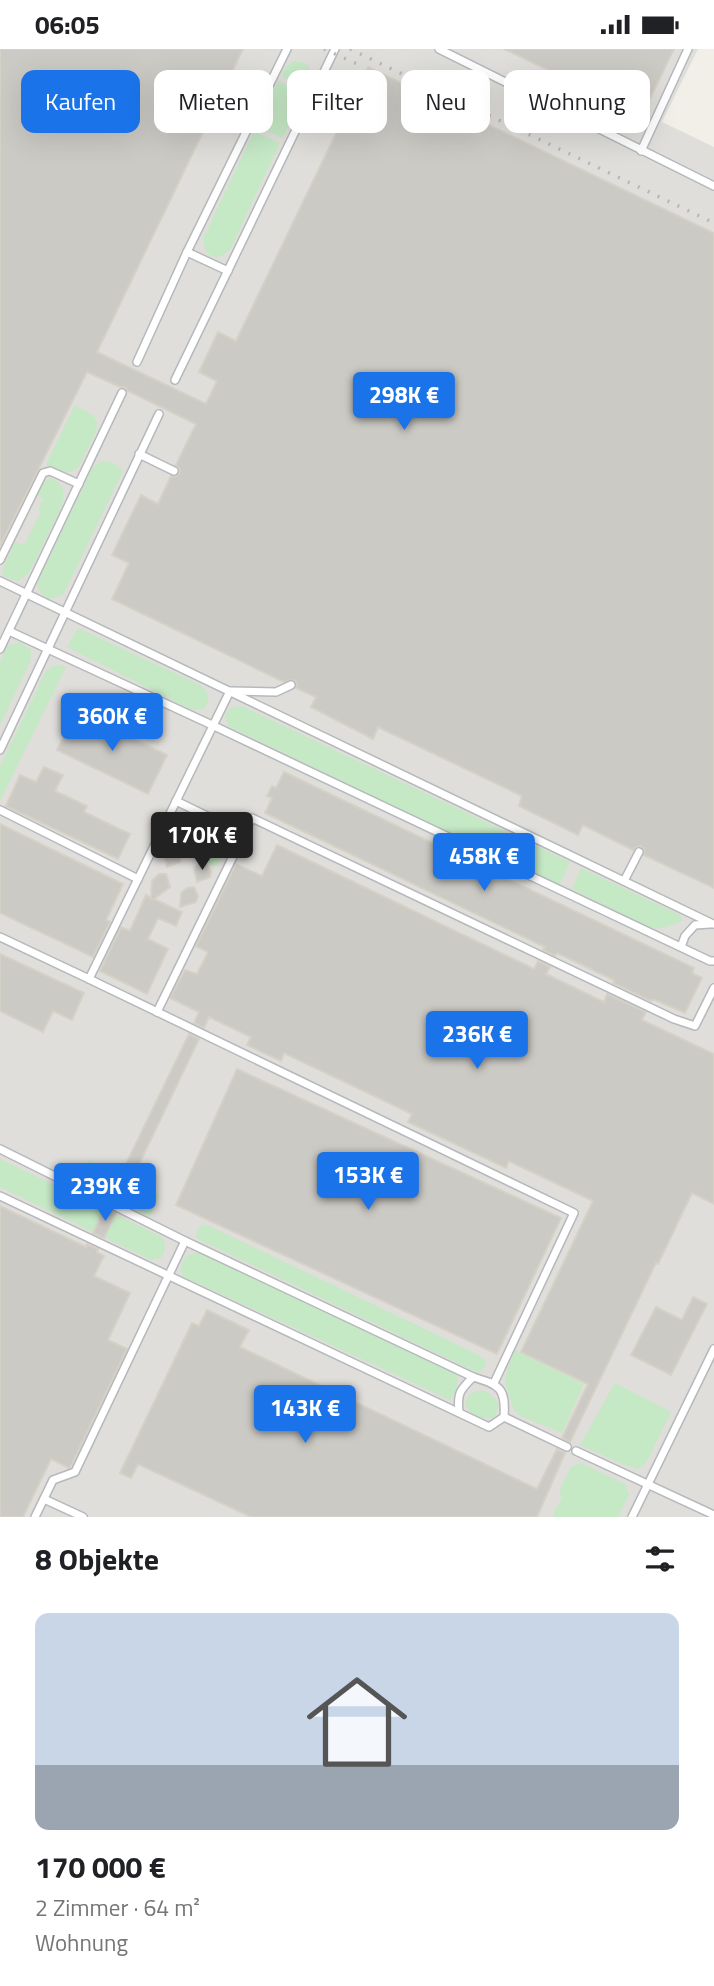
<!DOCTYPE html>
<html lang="de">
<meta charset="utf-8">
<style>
body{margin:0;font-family:"Titillium Web",sans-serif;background:#f6f6f6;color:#202124;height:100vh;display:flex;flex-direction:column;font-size:26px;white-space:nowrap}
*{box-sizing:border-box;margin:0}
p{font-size:23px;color:#757577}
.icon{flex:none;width:38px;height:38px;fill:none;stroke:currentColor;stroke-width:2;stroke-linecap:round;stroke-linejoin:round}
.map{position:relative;height:1468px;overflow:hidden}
.sheet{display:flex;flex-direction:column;background:#fff;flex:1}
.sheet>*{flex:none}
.guide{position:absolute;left:21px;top:21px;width:672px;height:63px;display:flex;gap:14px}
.price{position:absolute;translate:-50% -60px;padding:0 16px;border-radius:7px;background:#1a73e8;color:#fff;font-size:23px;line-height:46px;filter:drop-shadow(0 2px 4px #0008)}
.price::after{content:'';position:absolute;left:50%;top:42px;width:21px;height:16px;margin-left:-10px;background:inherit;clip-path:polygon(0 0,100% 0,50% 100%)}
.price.on{background:#222;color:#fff}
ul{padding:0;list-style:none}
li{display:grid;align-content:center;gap:14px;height:371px;padding:0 35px}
li span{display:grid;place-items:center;height:217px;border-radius:14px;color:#555}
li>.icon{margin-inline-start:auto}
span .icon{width:126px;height:126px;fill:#fffc;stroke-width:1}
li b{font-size:30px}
h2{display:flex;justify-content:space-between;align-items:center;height:84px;padding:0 35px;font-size:30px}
.tag{padding:0 24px;border-radius:14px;background:#fff;box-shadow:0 7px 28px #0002;font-size:24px;line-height:63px}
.tag.on{background:#1a73e8;color:#fff}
.status{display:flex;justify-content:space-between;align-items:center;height:49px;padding:0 35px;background:#fff;direction:ltr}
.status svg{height:19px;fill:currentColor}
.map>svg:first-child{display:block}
.industrial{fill:#e0deda}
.green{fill:#c5e8c5}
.building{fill:#cccac5;stroke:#d6d1c6;stroke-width:2}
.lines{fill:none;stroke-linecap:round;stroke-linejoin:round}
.lane-casing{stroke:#b5b8bc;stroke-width:10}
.lane{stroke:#fff;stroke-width:7}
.rail{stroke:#b6b7b8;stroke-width:3.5;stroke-dasharray:2 9;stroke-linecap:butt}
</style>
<div class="status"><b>06:05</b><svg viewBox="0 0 49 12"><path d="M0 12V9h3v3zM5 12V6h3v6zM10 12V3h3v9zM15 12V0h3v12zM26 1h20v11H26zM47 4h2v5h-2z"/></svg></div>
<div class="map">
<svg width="714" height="1468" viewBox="0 0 714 1468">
<rect width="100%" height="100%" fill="#f1efe8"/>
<polygon class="industrial" points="0,0 698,0 662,73 714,98 714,1468 0,1468"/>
<g class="green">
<path d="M295 12C315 14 312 26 305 39L281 27 287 16Z"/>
<polygon points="255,28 260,31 261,38 245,72 219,59 229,40 232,44 237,43 241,39 240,35 235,32 237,29 251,35"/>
<polygon points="278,32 303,44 283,89 257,78"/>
<path d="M254 82 280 94 231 199C219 215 201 208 204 188Z"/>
<polygon points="75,356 94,367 97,375 96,383 78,419 71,423 62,423 46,415"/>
<path d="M102 412 114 414 123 422 64 544C51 553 43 552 37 535L93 418Z"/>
<path d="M50 429C64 434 65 442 62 456L29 524 18 532 5 528 2 522 15 493 24 496 41 463 38 462 43 450 38 446 44 433Z"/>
<path d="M78 579 200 636C209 644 212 651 203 660L192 661 67 598Z"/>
<polygon points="19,593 31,601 30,613 0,676 0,613 7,597"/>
<polygon points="60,616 66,618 0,752 0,717 46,622 53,617"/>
<polygon points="242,657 570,813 559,837 228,677 225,666 231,658"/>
<path d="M183 767 223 786C229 796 221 808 216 818L169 795 176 782 168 777 176 768Z"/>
<polygon points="581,819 676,864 682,868 682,872 663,879 648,878 572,840"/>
<path d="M0 1110 162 1188C166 1196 166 1201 161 1209L151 1211 0 1138Z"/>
<polygon points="89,1111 159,1145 150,1167 90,1140 87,1135 58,1120 60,1112 82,1123"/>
<polygon points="205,1175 477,1305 485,1311 485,1317 480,1323 474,1322 198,1190 196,1185 200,1177"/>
<path d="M194 1204H199L457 1326C459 1337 456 1343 450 1351L182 1227 181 1218 185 1208Z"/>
<polygon points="515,1301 584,1335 562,1384 520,1367 514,1361 505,1334 507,1321"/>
<polygon points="615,1334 671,1363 646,1414 638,1420 624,1416 580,1396"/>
<path d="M480 1341 488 1343 498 1353V1360L493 1369C480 1370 469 1367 465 1354 468 1346 471 1343 480 1341Z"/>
<polygon points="581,1414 625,1435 629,1446 618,1468 552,1468 562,1449 559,1442 571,1418"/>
</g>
<g class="building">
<polygon points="0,0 243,0 97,303 206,355 217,332 199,323 218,283 236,292 368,18 714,184 714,839 644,806 644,800 641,797 636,798 633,801 583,776 578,786 519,757 522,747 378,678 373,690 311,658 316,648 296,639 297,634 294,631 284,633 112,550 129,514 112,506 141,446 158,455 171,427 175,428 179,425 180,421 176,416 196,375 128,342 124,338 120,338 87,323 0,497"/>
<polygon points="504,0 674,0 642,66 632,61 630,65 620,60 622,56"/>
<polygon points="76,662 167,706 148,745 57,701"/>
<polygon points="44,718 63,726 55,742 87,757 84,763 130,785 118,810 6,757 20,726 36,733"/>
<polygon points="284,723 694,919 692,924 702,929 685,964 653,950 651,952 613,934 614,931 557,904 555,907 543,901 545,898 265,764 272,749 267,747 272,737 276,739"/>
<polygon points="0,775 123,835 106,871 110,873 93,908 0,864"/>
<polygon points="277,796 534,920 538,912 550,918 546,925 604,953 607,945 646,963 642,971 714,1005 714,1155 692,1144 658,1215 656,1214 570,1393 562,1389 588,1335 521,1303 593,1152 509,1112 506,1119 408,1073 412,1065 284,1004 281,1012 247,996 251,988 209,968 204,979 194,974 199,963 170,949 185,921 197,925 208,903 196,897 236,815 262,827"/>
<polygon points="174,799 181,805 180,813 167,818 164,806 167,801"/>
<polygon points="200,814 206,815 211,823 210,828 197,833 194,819"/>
<polygon points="159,825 166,825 170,838 154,850 182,863 176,877 158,869 148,890 168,900 147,945 100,922 121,878 130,882 146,846 151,849 152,832"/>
<polygon points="194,838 198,847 196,853 180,858 181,844 187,839"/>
<polygon points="0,905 84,944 72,971 53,962 43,983 0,962"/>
<polygon points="189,985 199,990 121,1153 110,1148"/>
<polygon points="237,1020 561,1169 497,1305 176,1156"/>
<polygon points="0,1157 86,1198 87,1195 98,1200 97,1203 104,1207 94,1227 130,1244 108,1291 127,1300 72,1415 69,1419 51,1410 23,1468 0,1468"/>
<polygon points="105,1159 116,1164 104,1189 93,1184"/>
<polygon points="693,1248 707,1255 671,1326 631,1306 656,1258 682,1271"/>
<polygon points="207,1261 249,1281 240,1298 537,1440 557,1400 565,1404 537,1468 251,1468 138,1415 131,1429 120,1424 192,1274 199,1277"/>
</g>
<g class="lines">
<defs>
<g id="lane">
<polyline points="439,0 714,137"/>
<polyline points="641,102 688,0"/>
<polyline points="187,203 228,222"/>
<polyline points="137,313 187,203 287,0"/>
<polyline points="175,331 335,0"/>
<polyline points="139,405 174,422"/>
<polyline points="0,511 43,424 50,422 79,435"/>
<polyline points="0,532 713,875"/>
<polyline points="9,582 212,676 710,912 714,912"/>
<polyline points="0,600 122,344"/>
<polyline points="0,701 159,365"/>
<polyline points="176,752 244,785 252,769 674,970 695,977 714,939"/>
<polyline points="0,761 138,830"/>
<polyline points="624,832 639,803"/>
<polyline points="0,888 89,930 230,642 276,643 291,636"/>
<polyline points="681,898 685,887 695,876 710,875"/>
<polyline points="89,930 574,1164 494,1334"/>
<polyline points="157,963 244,785"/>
<path d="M0 1100 185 1192 473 1328C500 1336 506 1339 504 1368"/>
<polyline points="0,1147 489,1378 504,1368 567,1398"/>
<path d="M459 1363C457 1344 460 1341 473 1328"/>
<polyline points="576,1402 714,1466"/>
<polyline points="44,1450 83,1468"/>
<polyline points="35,1468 53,1431 75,1423 185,1192"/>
<polyline points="632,1468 714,1300"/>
</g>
</defs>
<use href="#lane" class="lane-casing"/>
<use href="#lane" class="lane"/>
<g class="rail">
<polyline points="324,0 364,18"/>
<polyline points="350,0 714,174"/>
</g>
</g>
</svg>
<b class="price" style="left:404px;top:383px">298K €</b>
<b class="price" style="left:112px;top:704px">360K €</b>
<b class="price on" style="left:202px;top:823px">170K €</b>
<b class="price" style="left:484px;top:844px">458K €</b>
<b class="price" style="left:477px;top:1022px">236K €</b>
<b class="price" style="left:368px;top:1163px">153K €</b>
<b class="price" style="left:105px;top:1174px">239K €</b>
<b class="price" style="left:305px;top:1396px">143K €</b>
<div class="guide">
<a class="tag on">Kaufen</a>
<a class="tag">Mieten</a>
<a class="tag">Filter</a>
<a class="tag">Neu</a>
<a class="tag">Wohnung</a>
</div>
</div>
<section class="sheet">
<h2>8 Objekte<svg class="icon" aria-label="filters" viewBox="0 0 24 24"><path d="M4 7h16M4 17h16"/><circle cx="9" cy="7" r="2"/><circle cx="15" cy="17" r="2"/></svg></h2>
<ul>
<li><span style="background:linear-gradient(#c9d6e8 70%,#9aa5b1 0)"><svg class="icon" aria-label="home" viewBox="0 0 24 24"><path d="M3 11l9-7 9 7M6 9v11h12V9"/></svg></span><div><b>170 000 €</b><p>2 Zimmer · 64 m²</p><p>Wohnung</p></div></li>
</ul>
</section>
